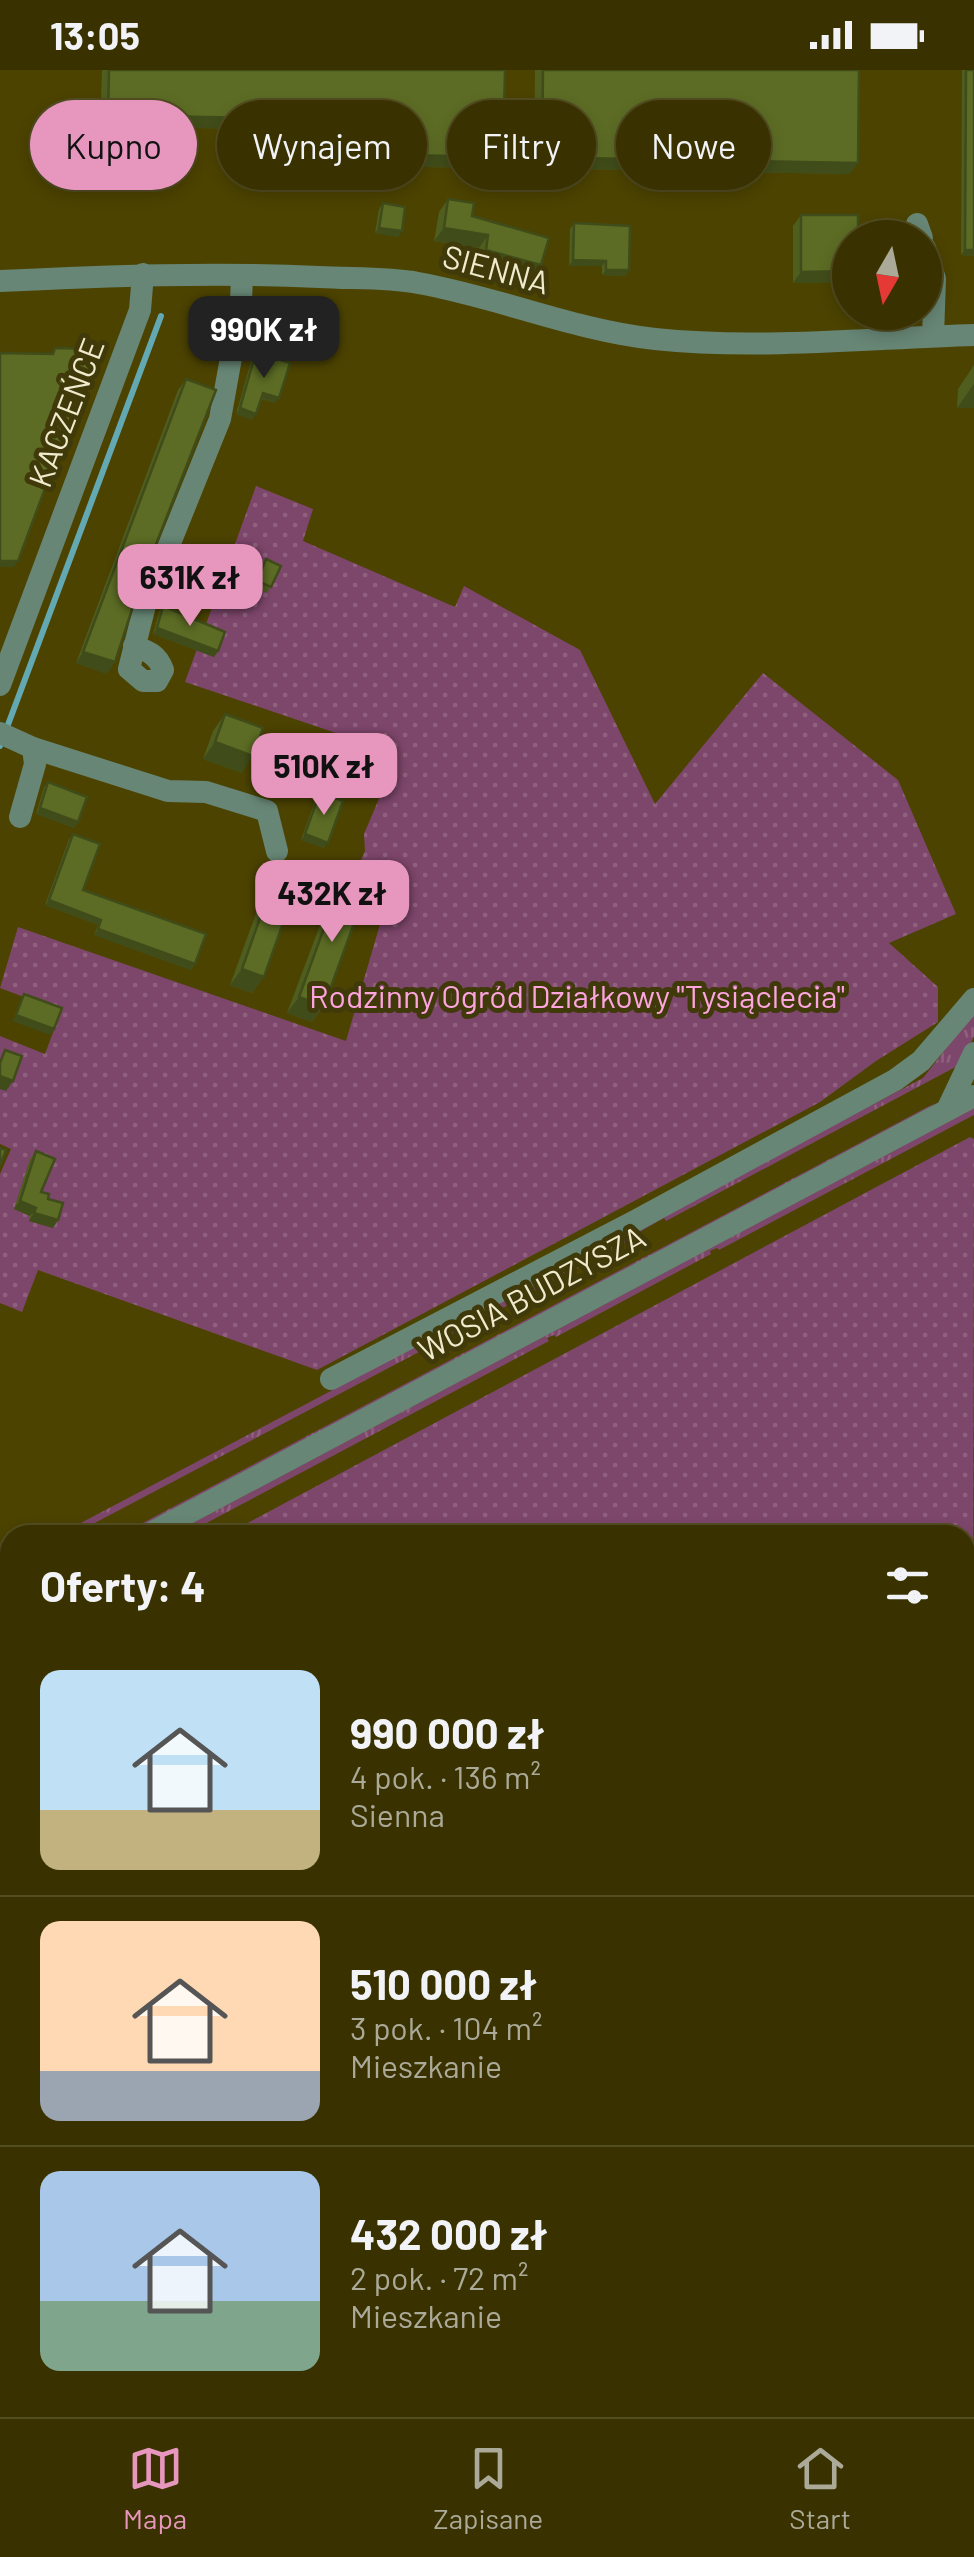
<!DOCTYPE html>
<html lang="pl">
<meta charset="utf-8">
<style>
body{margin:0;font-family:Barlow,sans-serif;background:#443e0f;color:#f1f3f6;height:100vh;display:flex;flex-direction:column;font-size:38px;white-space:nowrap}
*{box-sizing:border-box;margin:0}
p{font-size:32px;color:#abaa99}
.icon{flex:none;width:55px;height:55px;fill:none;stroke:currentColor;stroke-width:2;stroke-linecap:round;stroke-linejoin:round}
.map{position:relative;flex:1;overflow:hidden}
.details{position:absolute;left:0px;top:1455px;width:975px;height:892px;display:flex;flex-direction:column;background:#393200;border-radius:30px 30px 0 0;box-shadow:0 5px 15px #0003,0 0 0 2px #534d22}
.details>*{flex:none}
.banner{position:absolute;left:30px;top:30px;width:915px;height:90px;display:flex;gap:20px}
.needle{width:65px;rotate:189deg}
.controls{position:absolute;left:832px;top:150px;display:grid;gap:20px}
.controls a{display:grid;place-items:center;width:110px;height:110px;border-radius:50%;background:#393200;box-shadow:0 5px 15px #0003,0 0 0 2px #534d22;font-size:50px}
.price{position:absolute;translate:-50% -85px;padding:0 22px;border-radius:20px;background:#e797bd;color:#111;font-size:32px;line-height:65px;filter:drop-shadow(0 2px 5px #0008)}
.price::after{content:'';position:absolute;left:50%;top:60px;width:30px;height:22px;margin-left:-15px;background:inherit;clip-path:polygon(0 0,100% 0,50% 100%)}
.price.active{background:#222;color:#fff}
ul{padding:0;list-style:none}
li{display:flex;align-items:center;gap:30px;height:250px;padding:0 40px}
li+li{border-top:2px solid #534d22}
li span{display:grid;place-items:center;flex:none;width:280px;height:200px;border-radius:20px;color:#555}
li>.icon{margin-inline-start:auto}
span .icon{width:120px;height:120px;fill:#fffc;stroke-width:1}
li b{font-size:42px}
h2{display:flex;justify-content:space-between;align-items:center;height:120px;padding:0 40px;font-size:42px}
.tag{padding:0 35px;border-radius:45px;background:#393200;box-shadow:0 5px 15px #0003,0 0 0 2px #534d22;font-size:35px;line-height:90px}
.tag.active{background:#e797bd;color:#111}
.status{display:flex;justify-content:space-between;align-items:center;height:70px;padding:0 50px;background:#393200;direction:ltr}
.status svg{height:28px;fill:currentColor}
.dock{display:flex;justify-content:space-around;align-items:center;height:140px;border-top:2px solid #534d22;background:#393200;font-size:28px;color:#abaa99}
.dock a{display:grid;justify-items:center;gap:5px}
.dock .active{color:#e797bd}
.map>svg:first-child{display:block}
.grass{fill:url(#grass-tufts)}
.garden{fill:url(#garden-dots)}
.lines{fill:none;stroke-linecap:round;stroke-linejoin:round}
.stream{stroke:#63a9b3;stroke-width:6}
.minor{stroke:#678675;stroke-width:22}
.wall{fill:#4f5d1f}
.shaded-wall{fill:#404c19}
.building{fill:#5c6c24;stroke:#404c19;stroke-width:2.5}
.labels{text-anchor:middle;stroke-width:10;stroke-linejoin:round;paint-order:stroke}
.street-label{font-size:32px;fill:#f0ebcd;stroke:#40390a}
.park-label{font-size:32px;fill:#fea4df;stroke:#40390a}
</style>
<div class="status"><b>13:05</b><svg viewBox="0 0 49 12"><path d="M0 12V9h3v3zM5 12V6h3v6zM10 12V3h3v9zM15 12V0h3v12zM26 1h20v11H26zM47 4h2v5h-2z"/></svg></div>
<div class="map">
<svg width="974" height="2347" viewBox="0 0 974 2347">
<defs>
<pattern id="grass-tufts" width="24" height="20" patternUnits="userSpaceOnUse" patternTransform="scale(2.5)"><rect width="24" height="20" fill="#7d466b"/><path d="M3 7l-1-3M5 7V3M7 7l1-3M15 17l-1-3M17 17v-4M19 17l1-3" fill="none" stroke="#90617f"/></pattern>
<pattern id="garden-dots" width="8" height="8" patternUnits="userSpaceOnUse" patternTransform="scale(2.5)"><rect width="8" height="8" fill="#7d466b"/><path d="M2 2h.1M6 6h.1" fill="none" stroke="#90617f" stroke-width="1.8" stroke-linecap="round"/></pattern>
</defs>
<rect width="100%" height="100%" fill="#4c4300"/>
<g class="grass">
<polygon points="974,943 974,966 963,993 666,1151 664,1148 636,1164 637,1167 72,1465 58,1465 923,1008"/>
<polygon points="935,1033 924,1042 127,1465 120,1465"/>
<polygon points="974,1038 974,1045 719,1180 717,1178 710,1181 711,1184 556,1267 554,1265 547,1268 549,1271 184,1465 170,1465"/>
<polygon points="965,2220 974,2223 974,2347 911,2347 915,2338 965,2338"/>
</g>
<g class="garden">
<polygon points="256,416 313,439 303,471 455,537 464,516 580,580 655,734 763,603 898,710 956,844 889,873 938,917 938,952 876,991 820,1032 317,1300 38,1200 22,1242 0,1233 0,1104 11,1079 0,1074 0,966 45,984 61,941 0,918 18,857 346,971 385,837 370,831 375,814 355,804 365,781 364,764 398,684 185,612"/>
<polygon points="970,1067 974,1069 972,2172 965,2170 965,1465 225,1465"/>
<polygon points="10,1580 10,2338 892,2338 888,2347 0,2347 0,1586"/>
</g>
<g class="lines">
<polyline class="stream" points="0,676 161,246"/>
<g class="minor">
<polyline points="917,154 922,168"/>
<polyline points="925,178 935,209 933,266"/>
<path d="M0 211C107 206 213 202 319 207 352 209 386 207 418 213 498 227 573 260 655 269 758 280 870 268 974 265"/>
<path d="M134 576C148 581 158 585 163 600L157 611H143L129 599 145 535 220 349 241 232 242 205"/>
<polyline points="0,615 140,240 143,204"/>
<polyline points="0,663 33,678 35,694 20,747"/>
<polyline points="33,678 168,721 206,722 267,741 277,781"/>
<polyline points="947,1040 974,983"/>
<polyline points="331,1309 635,1151 895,1010 921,991 974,929"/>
<polyline points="147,1465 974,1026"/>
<polyline points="0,1551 10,1545"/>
<polyline points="965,2196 974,2199"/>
</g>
</g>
<g class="wall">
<polygon points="102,0 505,0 503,87 495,98 347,96 348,61 100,56"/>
<polygon points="535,0 859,0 850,104 571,99 572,83 563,99 534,98"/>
<polygon points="962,0 974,0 974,186 961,185"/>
<polygon points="448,129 541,195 532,208 477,193 479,178 434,171 439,142"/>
<polygon points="383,133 398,167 375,163 379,139"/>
<polygon points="801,145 850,168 850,232 847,232 847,213 793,213 793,156"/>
<polygon points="574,153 629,200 625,206 602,205 602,196 569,196 570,159"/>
<polygon points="256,282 275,333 261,329 252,350 236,344 252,288"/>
<polygon points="974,295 974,338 957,338 958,319"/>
<polygon points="186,309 107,604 76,593 178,320"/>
<polygon points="266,489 271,517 267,523 253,516"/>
<polygon points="163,536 218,581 214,587 153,564 159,542"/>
<polygon points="225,644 242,703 203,689 213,661"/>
<polygon points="48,712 78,752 74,758 36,744 44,717"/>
<polygon points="320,722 324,778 301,770 316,728"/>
<polygon points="73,764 83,820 195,894 191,900 94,865 98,855 45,835 69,769"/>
<polygon points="273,811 264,907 252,923 230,915 262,827"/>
<polygon points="340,814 324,936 312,952 287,943 329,831"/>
<polygon points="36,1081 41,1122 48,1129 53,1158 29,1151 30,1146 14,1139 30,1089"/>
</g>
<g class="shaded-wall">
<polygon points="108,45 356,50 348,61 100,56"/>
<polygon points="355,84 503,87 495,98 347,96"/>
<polygon points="542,88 570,88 563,99 534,98"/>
<polygon points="579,88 858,93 850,104 571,99"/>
<polygon points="379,158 402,161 398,167 375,163"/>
<polygon points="444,158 488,165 479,178 434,171"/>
<polygon points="486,180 541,195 532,208 477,193"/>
<polygon points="965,180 974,180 974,186 961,185"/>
<polygon points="573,190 606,191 602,196 569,196"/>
<polygon points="606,200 629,200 625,206 602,205"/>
<polygon points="850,201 850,209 847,213 793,213 801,202"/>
<polygon points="974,314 974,338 957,338"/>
<polygon points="263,323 279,328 275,333 260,328"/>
<polygon points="240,338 256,344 252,350 236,344"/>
<polygon points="0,491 18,491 14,497 0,497"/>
<polygon points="157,558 218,581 214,587 153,564"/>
<polygon points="83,582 115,592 107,604 76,593"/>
<polygon points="215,672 253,686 242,703 203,689"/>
<polygon points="40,738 78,752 74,758 36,744"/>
<polygon points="305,764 328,773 324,778 301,770"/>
<polygon points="49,830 101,850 98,855 45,835"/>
<polygon points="98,859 195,894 191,900 94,865"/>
<polygon points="242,899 264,907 252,923 230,915"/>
<polygon points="299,927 324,936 312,952 287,943"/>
<polygon points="16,945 54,959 50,965 12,951"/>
<polygon points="0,1006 13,1011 6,1021 0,1019"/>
<polygon points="20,1131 36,1138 30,1146 14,1139"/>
<polygon points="34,1143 58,1150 53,1158 29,1151"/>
</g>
<g class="building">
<polygon points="109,0 505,0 503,87 355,84 356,50 108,45"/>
<polygon points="543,0 859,0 858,93 579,88 579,70 575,69 570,88 542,88"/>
<polygon points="966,0 974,0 974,180 965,180"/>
<polygon points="448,129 474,133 472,146 549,168 541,195 486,180 488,165 444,158"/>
<polygon points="383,133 405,137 402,161 379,158"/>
<polygon points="801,145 858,145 858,164 912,164 912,168 850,168 850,201 801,202"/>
<polygon points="574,153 630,156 629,200 606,200 606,191 573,190"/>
<polygon points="55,278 97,279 18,491 0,491 0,283 53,284"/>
<polygon points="256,282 290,293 279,328 263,323 256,344 240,338"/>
<polygon points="186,309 216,320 139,518 115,592 83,582"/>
<polygon points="266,489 281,496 271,517 257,511"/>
<polygon points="163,536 225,562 218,581 157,558"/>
<polygon points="225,644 263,658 253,686 215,672"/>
<polygon points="48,712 87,727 78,752 40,738"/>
<polygon points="320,722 343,731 328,773 305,764"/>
<polygon points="73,764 100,774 83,820 206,864 195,894 98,859 101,850 49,830"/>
<polygon points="273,811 295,819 264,907 242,899"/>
<polygon points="340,814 365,823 324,936 299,927"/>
<polygon points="24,924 62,938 54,959 16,945"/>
<polygon points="5,980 22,986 13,1011 0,1006 0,993"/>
<polygon points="0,1078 6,1080 0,1096"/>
<polygon points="36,1081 55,1089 41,1122 49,1124 48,1129 63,1133 58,1150 34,1143 36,1138 20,1131"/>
</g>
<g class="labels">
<g class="street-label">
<text transform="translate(496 200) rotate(15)" y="11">SIENNA</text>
<text transform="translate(67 343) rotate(-69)" y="11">KACZEŃCE</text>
<text transform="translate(532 1224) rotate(-28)" y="11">WOSIA BUDZYSZA</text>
</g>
<g class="park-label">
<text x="577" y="938">Rodzinny Ogród Działkowy "Tysiąclecia"</text>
</g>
</g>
</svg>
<div class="controls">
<a><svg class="needle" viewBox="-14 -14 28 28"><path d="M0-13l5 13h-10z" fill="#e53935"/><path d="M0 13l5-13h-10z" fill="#abaa99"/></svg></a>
</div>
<b class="price active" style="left:264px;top:311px">990K zł</b>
<b class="price" style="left:190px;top:559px">631K zł</b>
<b class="price" style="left:324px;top:748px">510K zł</b>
<b class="price" style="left:332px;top:875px">432K zł</b>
<div class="banner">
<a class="tag active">Kupno</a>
<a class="tag">Wynajem</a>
<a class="tag">Filtry</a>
<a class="tag">Nowe</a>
</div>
<section class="details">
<h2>Oferty: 4<svg class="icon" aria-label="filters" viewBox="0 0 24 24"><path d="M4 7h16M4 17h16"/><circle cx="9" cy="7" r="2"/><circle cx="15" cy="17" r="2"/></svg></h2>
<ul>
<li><span style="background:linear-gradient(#bfe0f5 70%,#c2b280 0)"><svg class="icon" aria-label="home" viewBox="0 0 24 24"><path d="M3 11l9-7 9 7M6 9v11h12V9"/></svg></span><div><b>990 000 zł</b><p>4 pok. · 136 m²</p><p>Sienna</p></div></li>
<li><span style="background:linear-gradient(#ffd9b3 75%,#9aa5b1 0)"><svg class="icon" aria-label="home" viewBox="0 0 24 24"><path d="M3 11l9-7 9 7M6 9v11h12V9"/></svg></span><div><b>510 000 zł</b><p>3 pok. · 104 m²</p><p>Mieszkanie</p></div></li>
<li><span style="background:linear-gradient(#a9c7e8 65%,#7fa58c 0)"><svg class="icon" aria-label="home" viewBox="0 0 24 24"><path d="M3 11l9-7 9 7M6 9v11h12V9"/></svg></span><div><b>432 000 zł</b><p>2 pok. · 72 m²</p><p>Mieszkanie</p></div></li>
</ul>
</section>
</div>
<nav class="dock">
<a class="active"><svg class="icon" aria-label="map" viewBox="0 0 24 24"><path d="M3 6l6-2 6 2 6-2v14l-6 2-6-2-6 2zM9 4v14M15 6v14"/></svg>Mapa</a>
<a><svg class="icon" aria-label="saved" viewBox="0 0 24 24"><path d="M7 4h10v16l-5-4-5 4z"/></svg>Zapisane</a>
<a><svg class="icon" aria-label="home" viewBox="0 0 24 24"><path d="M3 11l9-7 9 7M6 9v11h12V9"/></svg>Start</a>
</nav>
